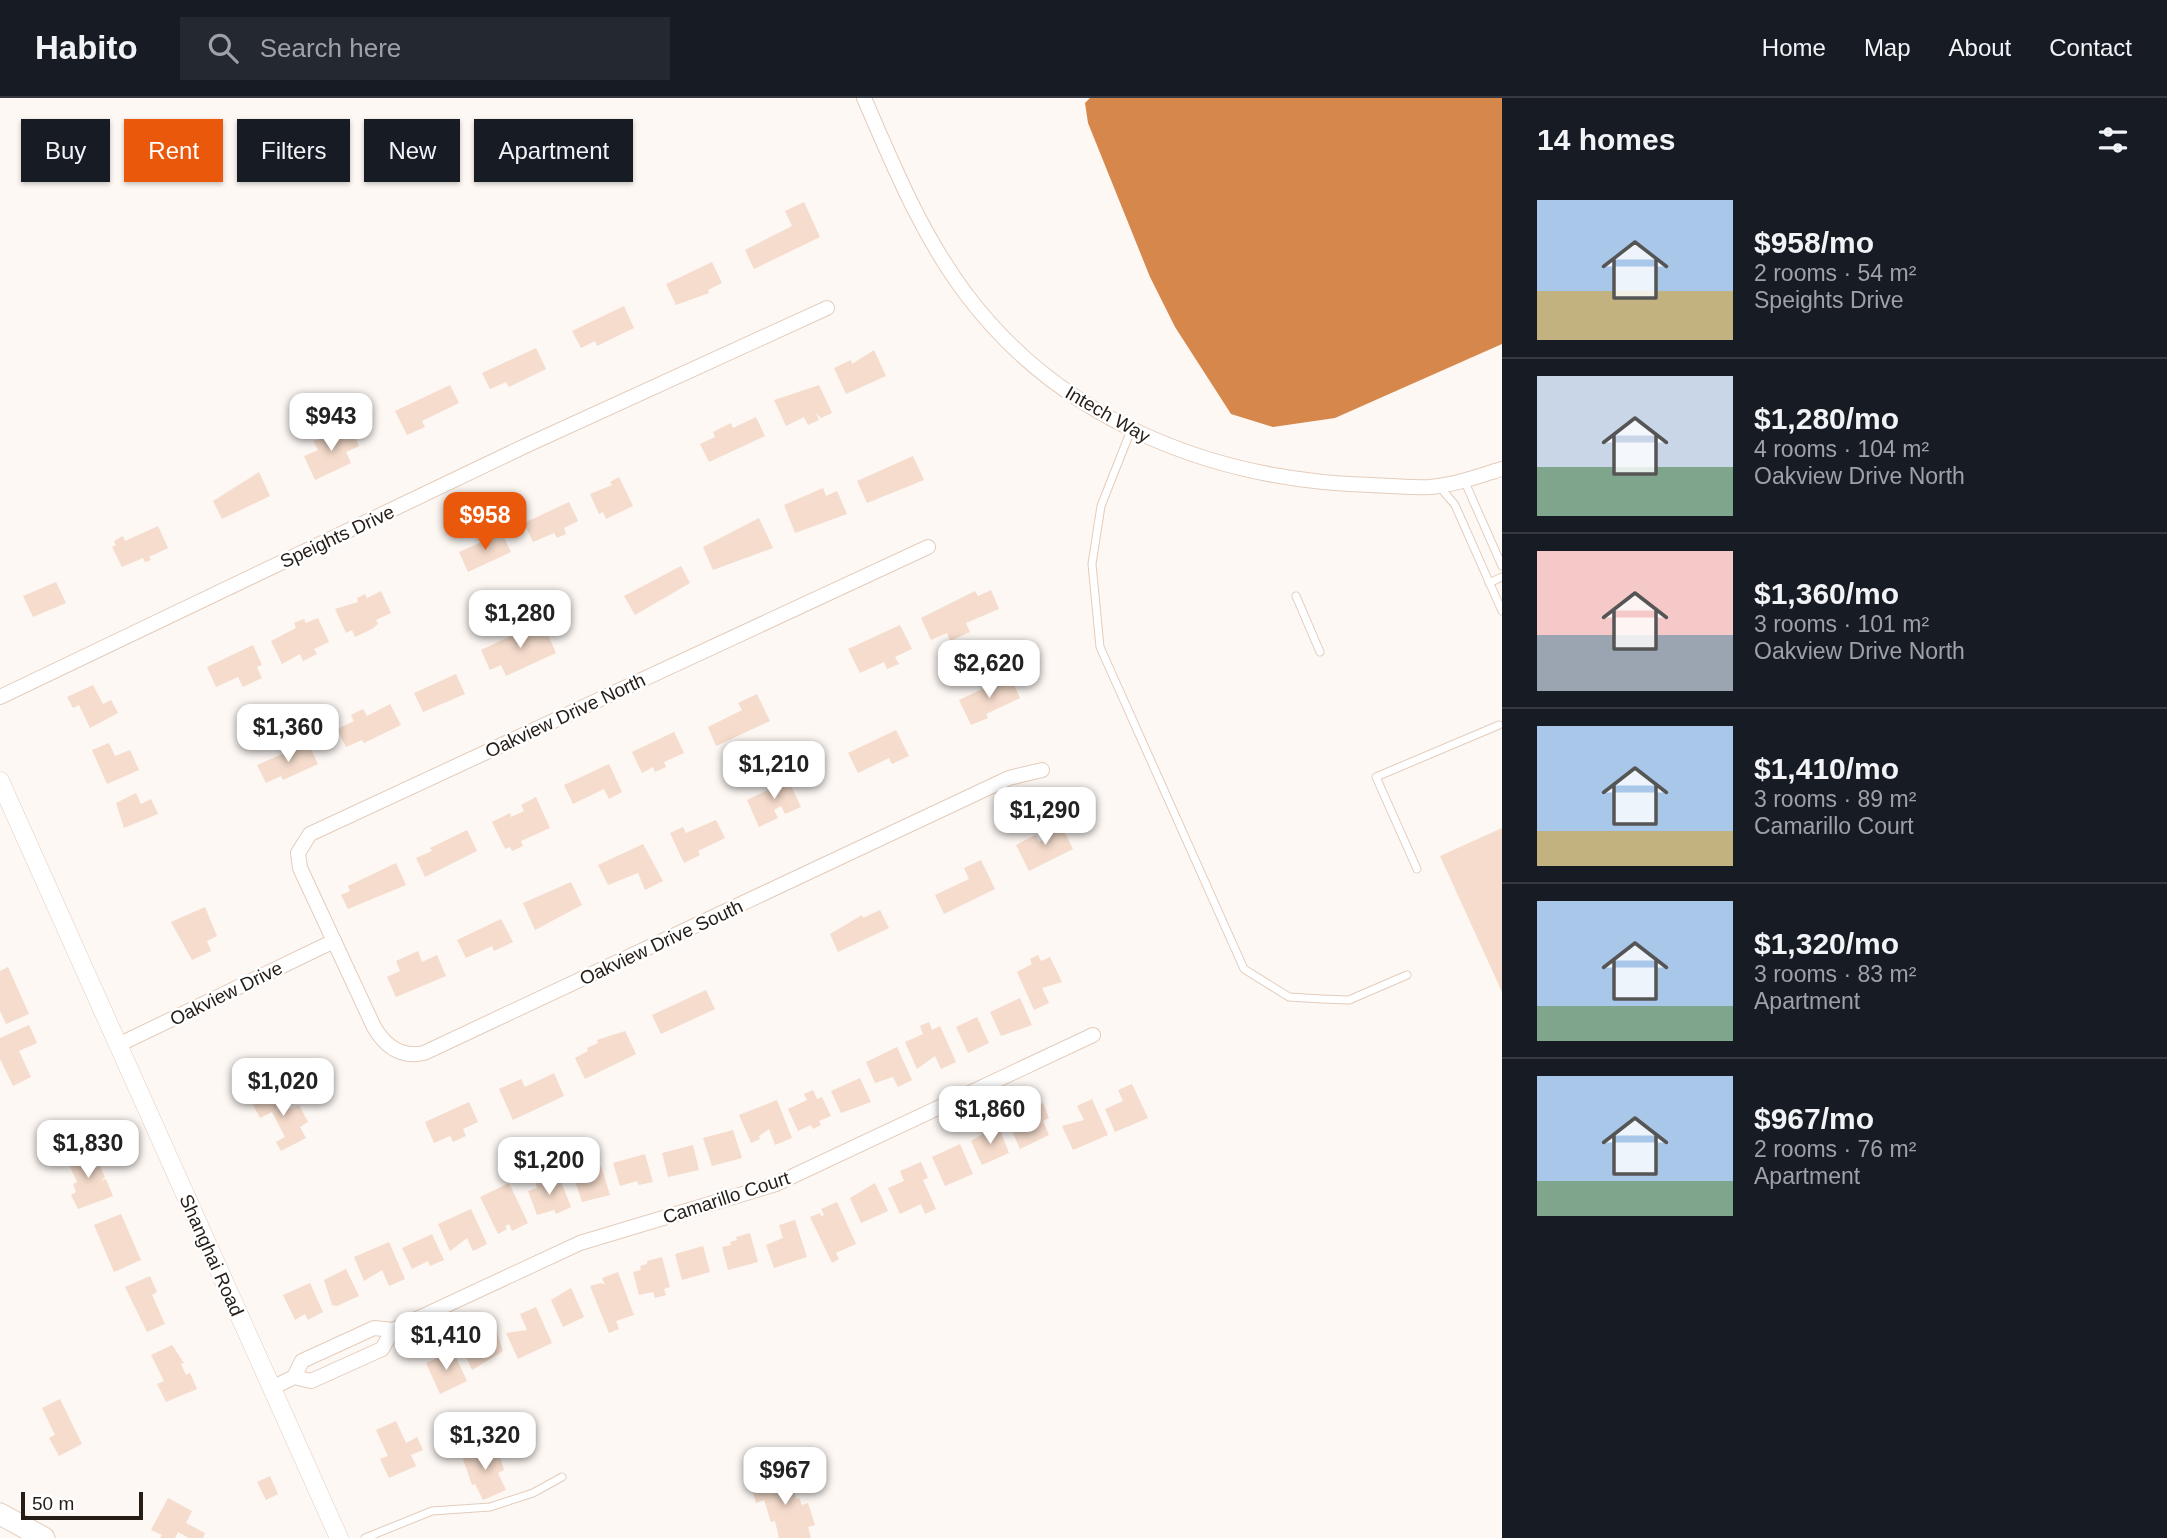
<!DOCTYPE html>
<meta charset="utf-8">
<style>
body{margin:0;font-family:Arial,sans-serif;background:#242831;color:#f1f3f6;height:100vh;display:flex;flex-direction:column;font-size:26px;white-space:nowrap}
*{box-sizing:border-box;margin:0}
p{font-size:23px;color:#9ea1a6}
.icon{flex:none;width:38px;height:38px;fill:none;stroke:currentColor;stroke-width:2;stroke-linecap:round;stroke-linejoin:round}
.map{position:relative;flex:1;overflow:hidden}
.side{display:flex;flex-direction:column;background:#171b24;width:665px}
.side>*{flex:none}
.top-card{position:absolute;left:21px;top:21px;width:665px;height:63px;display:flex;gap:14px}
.scale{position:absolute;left:21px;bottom:18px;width:122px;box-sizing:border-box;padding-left:7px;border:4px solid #261d17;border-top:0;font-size:19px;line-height:24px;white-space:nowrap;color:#261d17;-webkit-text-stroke:5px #fff;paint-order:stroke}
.price{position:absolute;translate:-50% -60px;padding:0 16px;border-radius:14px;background:#fff;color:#222;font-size:23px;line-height:46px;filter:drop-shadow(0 2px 4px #0008)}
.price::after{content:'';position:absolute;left:50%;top:42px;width:21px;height:16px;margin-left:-10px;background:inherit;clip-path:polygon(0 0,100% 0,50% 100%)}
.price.current{background:#ea580c;color:#fff}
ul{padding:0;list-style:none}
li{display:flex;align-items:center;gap:21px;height:175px;padding:0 35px}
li+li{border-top:2px solid #363941}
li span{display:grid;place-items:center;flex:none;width:196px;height:140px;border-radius:0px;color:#555}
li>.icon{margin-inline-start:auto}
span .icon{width:84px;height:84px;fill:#fffc;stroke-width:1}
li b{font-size:30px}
h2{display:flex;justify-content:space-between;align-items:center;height:84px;padding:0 35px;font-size:30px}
.pill{padding:0 24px;border-radius:0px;background:#171b24;box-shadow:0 2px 5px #0004;font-size:24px;line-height:63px}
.pill.current{background:#ea580c;color:#fff}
header{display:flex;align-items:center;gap:42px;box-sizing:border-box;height:98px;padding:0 35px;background:#171b24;border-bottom:2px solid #363941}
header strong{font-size:33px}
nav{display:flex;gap:38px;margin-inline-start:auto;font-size:24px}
.search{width:490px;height:63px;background:#242831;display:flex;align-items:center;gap:18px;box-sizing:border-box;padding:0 24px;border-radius:0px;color:#9ea1a6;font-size:26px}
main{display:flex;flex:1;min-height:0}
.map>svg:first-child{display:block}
.water{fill:#d6884c}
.building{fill:#f5dccc}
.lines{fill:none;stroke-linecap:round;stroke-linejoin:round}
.service-casing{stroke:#e4ccbb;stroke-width:9}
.minor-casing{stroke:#e4ccbb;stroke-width:16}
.tertiary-casing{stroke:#e4ccbb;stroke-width:19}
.secondary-casing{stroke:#e4ccbb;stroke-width:23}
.service{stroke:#fff;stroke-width:7}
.minor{stroke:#fff;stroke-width:14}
.tertiary{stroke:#fff;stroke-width:18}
.secondary{stroke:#fff;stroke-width:21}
.labels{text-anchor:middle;stroke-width:5;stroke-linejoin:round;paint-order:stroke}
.street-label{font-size:19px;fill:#261d17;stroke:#fff}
</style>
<header>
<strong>Habito</strong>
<div class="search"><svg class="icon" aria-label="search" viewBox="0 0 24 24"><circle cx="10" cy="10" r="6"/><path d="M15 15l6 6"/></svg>Search here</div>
<nav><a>Home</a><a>Map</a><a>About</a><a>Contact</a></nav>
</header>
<main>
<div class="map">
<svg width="1502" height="1440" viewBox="0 0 1502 1440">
<rect width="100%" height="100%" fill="#fdf8f4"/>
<polygon class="water" points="1090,0 1502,0 1502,246 1335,320 1273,329 1231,316 1175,229 1150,179 1088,25 1085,5"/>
<g class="building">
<polygon points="804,104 820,139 754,171 745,152 792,128 785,113"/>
<polygon points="712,164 722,185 708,192 709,195 676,207 666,186"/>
<polygon points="624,208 634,230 597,248 595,243 581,250 572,233"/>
<polygon points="536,250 546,271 509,289 506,284 490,291 482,275"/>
<polygon points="874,252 886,278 846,296 834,270 851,262 852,266"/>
<polygon points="450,287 459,305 422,323 425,329 407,337 395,313"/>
<polygon points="819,287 832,315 821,320 816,315 819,322 808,327 804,319 786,328 774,302"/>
<polygon points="756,319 765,338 709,364 700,346 715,339 713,334 731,325 733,330"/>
<polygon points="351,329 359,348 346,354 351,365 315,382 304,358 318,352 313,343"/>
<polygon points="913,358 924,382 867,405 857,383"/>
<polygon points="259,374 270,398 222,421 213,403"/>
<polygon points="619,379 633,408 606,421 603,414 599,416 590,396 612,387 610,384"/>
<polygon points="823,390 826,398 837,393 847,416 795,435 784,407"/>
<polygon points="569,404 578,423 564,430 566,436 557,440 554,435 533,444 524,425"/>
<polygon points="759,420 773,450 713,472 703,449"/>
<polygon points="158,428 168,450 149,459 151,462 145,464 143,460 122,469 112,449 116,447 114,443 123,438 125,443"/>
<polygon points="502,435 511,454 468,474 459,454"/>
<polygon points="681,468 690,485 635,517 624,498"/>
<polygon points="56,484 66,505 33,519 23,498"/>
<polygon points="991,492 999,511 966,525 970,534 950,543 947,535 931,542 921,520 975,493 978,498"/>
<polygon points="381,493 391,515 376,522 378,526 372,531 355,539 352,532 346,535 335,511 358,504 357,500 365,496 367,500"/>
<polygon points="318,520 329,544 314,551 317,556 303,563 300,556 282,566 271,543 296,530 294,525 304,521 306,525"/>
<polygon points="542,523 556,555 506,578 501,567 490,572 481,552"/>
<polygon points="900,527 912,551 895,559 899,566 887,571 884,564 860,575 848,551"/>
<polygon points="253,547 262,567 257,569 262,580 243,589 238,579 216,589 207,569"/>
<polygon points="456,576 465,596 423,614 414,595"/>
<polygon points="1010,578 1020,600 986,616 988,620 971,627 959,602"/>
<polygon points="93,587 103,606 111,602 118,615 90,630 79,607 73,610 67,599"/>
<polygon points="757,596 770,623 716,648 708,629 742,612 738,605"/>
<polygon points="390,606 401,627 364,645 362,642 346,649 337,631 354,623 351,617 363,611 367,618"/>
<polygon points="896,632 909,658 892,666 889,660 858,675 848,655"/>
<polygon points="674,634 684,655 664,664 666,669 655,674 653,669 642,675 632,654"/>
<polygon points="109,645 115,658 130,652 139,672 107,686 92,652"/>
<polygon points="308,645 318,666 283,682 281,678 266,685 257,667"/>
<polygon points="609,666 622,694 609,701 604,691 573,706 564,687"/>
<polygon points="785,675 801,709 785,716 781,708 774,712 778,720 759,729 747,702 774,689 770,682"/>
<polygon points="136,695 141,706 151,701 158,716 124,730 116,705"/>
<polygon points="536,699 550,730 521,743 523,748 512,753 510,749 505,751 492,724 510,715 511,719 524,713 521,707"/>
<polygon points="716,722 725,740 698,753 700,757 684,765 670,735 683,729 686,735"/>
<polygon points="1060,725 1073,751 1029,773 1016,747 1035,737 1039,744 1046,740 1043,733"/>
<polygon points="1502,730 1502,894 1440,758"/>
<polygon points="467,732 477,753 425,779 416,760 432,753 430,750"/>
<polygon points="643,746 663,783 645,792 638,775 608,787 598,767"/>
<polygon points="981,762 995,791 944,816 935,797 969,781 964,770"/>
<polygon points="396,765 406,787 348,811 341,797 350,793 348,788"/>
<polygon points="571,784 582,807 535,832 523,805"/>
<polygon points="205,809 217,838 207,843 211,853 192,862 171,824"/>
<polygon points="880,812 889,830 838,854 830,836 862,817 863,820"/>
<polygon points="501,821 513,844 494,853 492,848 466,860 457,842"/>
<polygon points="418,853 422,864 437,857 446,878 396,899 387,879 400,873 396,863"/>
<polygon points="1038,857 1041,863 1050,859 1062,884 1042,890 1049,905 1034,912 1017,874 1032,866 1030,861"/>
<polygon points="8,869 29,916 6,926 0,913 0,873"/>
<polygon points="706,892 715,911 661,936 652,917"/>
<polygon points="1020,900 1032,927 1001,938 990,914"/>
<polygon points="977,919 989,945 968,955 956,929"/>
<polygon points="929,924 932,932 940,928 956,964 941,971 935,958 917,971 905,944 923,936 920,928"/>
<polygon points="29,927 37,945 19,953 31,979 13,988 0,961 0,940"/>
<polygon points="625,933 636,956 585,981 575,960 588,953 587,950 598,945 597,942"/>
<polygon points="897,949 912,982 898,989 893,979 875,985 866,964"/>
<polygon points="554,975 564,998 513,1022 499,991 521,981 525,989"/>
<polygon points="860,980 871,1004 841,1015 831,993"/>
<polygon points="1132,986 1148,1020 1115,1034 1105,1011 1123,1003 1118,992"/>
<polygon points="279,991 290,1011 299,1007 308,1024 300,1029 306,1040 281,1053 276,1044 285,1039 272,1014 260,1020 252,1005"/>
<polygon points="813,992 817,1001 822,999 831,1018 819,1023 821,1027 813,1031 811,1027 798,1033 788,1011 807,1002 804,996"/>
<polygon points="1092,1001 1108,1037 1073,1052 1062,1028 1084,1022 1077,1008"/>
<polygon points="777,1002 792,1040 775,1047 769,1031 759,1038 760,1041 751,1045 739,1017"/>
<polygon points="469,1004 478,1024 463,1031 466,1038 453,1044 450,1038 434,1045 425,1024"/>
<polygon points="1043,1005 1049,1020 1043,1023 1049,1037 1020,1051 1008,1024"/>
<polygon points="998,1027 1009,1055 982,1067 971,1043"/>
<polygon points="733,1032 742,1060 712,1068 703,1040"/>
<polygon points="960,1046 973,1076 945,1088 932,1059"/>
<polygon points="693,1047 699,1072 668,1079 662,1055"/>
<polygon points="92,1051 98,1063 93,1065 95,1070 100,1068 105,1079 101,1083 106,1081 113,1098 78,1111 71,1097 76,1094 73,1086 77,1084 67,1062"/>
<polygon points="645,1056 653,1084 639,1087 637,1083 620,1088 613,1065"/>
<polygon points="921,1064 928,1080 923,1082 936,1111 925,1116 921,1106 900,1116 888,1090 904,1083 900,1073"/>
<polygon points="601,1068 610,1097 582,1104 573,1077"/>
<polygon points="542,1080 545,1087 560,1081 571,1109 556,1116 554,1112 537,1117 528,1093 537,1090 535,1083"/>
<polygon points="509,1085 528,1125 512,1133 509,1126 505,1128 507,1131 498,1136 480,1099"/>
<polygon points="875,1085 888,1113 861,1125 850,1100"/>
<polygon points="837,1104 856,1146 836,1155 839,1161 832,1165 810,1119 820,1115 821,1118 824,1117 821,1111"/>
<polygon points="471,1111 487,1146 473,1153 467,1140 450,1153 438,1126"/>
<polygon points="121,1116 141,1162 114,1174 94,1127"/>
<polygon points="795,1122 807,1159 774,1170 766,1147 783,1140 779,1127"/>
<polygon points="750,1135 758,1164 728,1172 722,1149 731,1147 730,1144 737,1142 736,1139"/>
<polygon points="432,1136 444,1162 430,1168 428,1163 412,1171 402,1150"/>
<polygon points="389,1144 405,1181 389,1188 382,1172 364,1183 354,1159"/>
<polygon points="703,1148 710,1174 682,1182 675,1156"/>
<polygon points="662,1159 670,1189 664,1191 666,1197 655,1200 653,1194 639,1197 633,1174 641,1172 640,1168 647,1166 647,1163"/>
<polygon points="346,1171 359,1198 337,1208 332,1207 324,1182"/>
<polygon points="618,1174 634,1217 616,1223 619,1231 609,1235 590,1188 601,1185 605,1187 602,1180"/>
<polygon points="150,1178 157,1194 152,1197 165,1226 147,1234 125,1189"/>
<polygon points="310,1185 323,1214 308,1222 305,1216 295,1222 283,1197"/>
<polygon points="571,1190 584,1219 563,1229 551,1202"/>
<polygon points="536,1209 552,1245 518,1261 506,1235 527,1232 520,1216"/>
<polygon points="496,1231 503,1253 472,1272 462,1250 473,1245 471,1241"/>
<polygon points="172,1247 184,1265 181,1266 186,1277 190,1275 197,1291 166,1304 157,1286 164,1283 151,1257"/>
<polygon points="453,1253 467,1283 440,1296 426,1265"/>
<polygon points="60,1301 82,1346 59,1358 49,1340 55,1337 42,1310"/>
<polygon points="396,1323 406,1345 417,1339 423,1352 411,1357 416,1368 389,1380 380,1361 388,1358 376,1332"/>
<polygon points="482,1349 486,1358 498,1352 504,1372 498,1375 506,1392 483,1402 475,1386 472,1387 462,1358"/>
<polygon points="790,1375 796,1401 799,1400 802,1407 808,1405 815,1427 808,1429 811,1440 779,1440 775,1423 771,1424 764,1402 756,1405 751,1388"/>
<polygon points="270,1378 278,1396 266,1402 257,1384"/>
<polygon points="168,1400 192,1413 186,1425 205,1435 203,1440 189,1440 178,1434 175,1440 160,1440 162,1437 151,1432"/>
</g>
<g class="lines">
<defs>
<g id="service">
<polyline points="1131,332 1101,408 1092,466 1100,549 1244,871 1289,899 1322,901 1349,902 1407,877"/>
<polyline points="1464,382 1502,468"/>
<polyline points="1439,388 1455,407 1502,513"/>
<polyline points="1489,485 1502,479"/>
<polyline points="1296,498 1320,554"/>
<polyline points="1417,771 1376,679 1499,627"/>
<polyline points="365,1440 432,1413 490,1409 533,1395 562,1379"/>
</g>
<g id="minor">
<path d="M864 0C894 69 921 136 966 196 1062 324 1216 383 1372 387 1391 388 1411 390 1430 389 1455 387 1478 378 1502 371"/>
<path d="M928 449 310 736 298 755 300 770 374 929C385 948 401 960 424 955L1009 680 1042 672"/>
<polyline points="0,599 525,348 827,210"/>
<polyline points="118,947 334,843"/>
<polyline points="294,1279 302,1263 374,1230 393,1232 580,1145 776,1086 1093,937"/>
<polyline points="272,1290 294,1279 311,1283 382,1251 393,1232"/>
</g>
<polyline id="tertiary" points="0,683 339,1440"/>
<polyline id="secondary" points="0,1416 44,1440"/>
</defs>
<use href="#service" class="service-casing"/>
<use href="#minor" class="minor-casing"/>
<use href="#tertiary" class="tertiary-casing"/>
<use href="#secondary" class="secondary-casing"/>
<use href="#service" class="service"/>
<use href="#minor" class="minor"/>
<use href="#tertiary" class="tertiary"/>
<use href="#secondary" class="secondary"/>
</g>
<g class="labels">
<g class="street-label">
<text transform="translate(1108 316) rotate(30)" y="7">Intech Way</text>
<text transform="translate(337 438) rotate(-25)" y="7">Speights Drive</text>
<text transform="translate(565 617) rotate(-25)" y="7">Oakview Drive North</text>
<text transform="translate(661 844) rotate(-25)" y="7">Oakview Drive South</text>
<text transform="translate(226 895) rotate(-26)" y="7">Oakview Drive</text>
<text transform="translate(726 1099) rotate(-18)" y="7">Camarillo Court</text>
<text transform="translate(212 1157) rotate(66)" y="7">Shanghai Road</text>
</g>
</g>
</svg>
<div class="scale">50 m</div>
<b class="price" style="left:331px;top:355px">$943</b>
<b class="price current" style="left:485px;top:454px">$958</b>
<b class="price" style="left:520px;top:552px">$1,280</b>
<b class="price" style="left:989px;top:602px">$2,620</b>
<b class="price" style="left:288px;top:666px">$1,360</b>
<b class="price" style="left:774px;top:703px">$1,210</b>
<b class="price" style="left:1045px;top:749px">$1,290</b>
<b class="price" style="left:283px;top:1020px">$1,020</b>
<b class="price" style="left:990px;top:1048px">$1,860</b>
<b class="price" style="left:88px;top:1082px">$1,830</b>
<b class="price" style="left:549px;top:1099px">$1,200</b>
<b class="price" style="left:446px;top:1274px">$1,410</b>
<b class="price" style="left:485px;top:1374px">$1,320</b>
<b class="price" style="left:785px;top:1409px">$967</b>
<div class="top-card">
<a class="pill">Buy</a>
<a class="pill current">Rent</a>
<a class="pill">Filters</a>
<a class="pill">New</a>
<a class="pill">Apartment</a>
</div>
</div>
<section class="side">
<h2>14 homes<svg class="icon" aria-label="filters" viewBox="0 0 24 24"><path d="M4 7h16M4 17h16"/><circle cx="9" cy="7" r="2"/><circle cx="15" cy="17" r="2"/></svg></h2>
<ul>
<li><span style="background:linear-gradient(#a9c7e8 65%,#c2b280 0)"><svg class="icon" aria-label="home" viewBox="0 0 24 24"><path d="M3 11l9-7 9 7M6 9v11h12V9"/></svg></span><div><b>$958/mo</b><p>2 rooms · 54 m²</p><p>Speights Drive</p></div></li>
<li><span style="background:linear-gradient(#c9d6e8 65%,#7fa58c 0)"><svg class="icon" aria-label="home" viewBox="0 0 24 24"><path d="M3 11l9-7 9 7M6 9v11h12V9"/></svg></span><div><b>$1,280/mo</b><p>4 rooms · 104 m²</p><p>Oakview Drive North</p></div></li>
<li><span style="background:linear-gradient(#f6c9c9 60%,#9aa5b1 0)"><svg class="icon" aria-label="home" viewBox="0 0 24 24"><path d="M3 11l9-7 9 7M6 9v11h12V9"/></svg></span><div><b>$1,360/mo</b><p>3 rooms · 101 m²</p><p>Oakview Drive North</p></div></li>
<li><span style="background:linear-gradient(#a9c7e8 75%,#c2b280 0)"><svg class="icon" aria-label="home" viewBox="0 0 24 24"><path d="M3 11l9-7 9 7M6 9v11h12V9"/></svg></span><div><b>$1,410/mo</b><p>3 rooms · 89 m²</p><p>Camarillo Court</p></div></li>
<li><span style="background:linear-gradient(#a9c7e8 75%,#7fa58c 0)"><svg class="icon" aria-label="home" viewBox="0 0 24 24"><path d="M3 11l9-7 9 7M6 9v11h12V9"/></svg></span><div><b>$1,320/mo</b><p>3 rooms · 83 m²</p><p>Apartment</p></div></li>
<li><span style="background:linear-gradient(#a9c7e8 75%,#7fa58c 0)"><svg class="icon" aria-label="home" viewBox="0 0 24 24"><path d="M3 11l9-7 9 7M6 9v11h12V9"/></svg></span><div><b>$967/mo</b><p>2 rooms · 76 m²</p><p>Apartment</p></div></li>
</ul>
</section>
</main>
